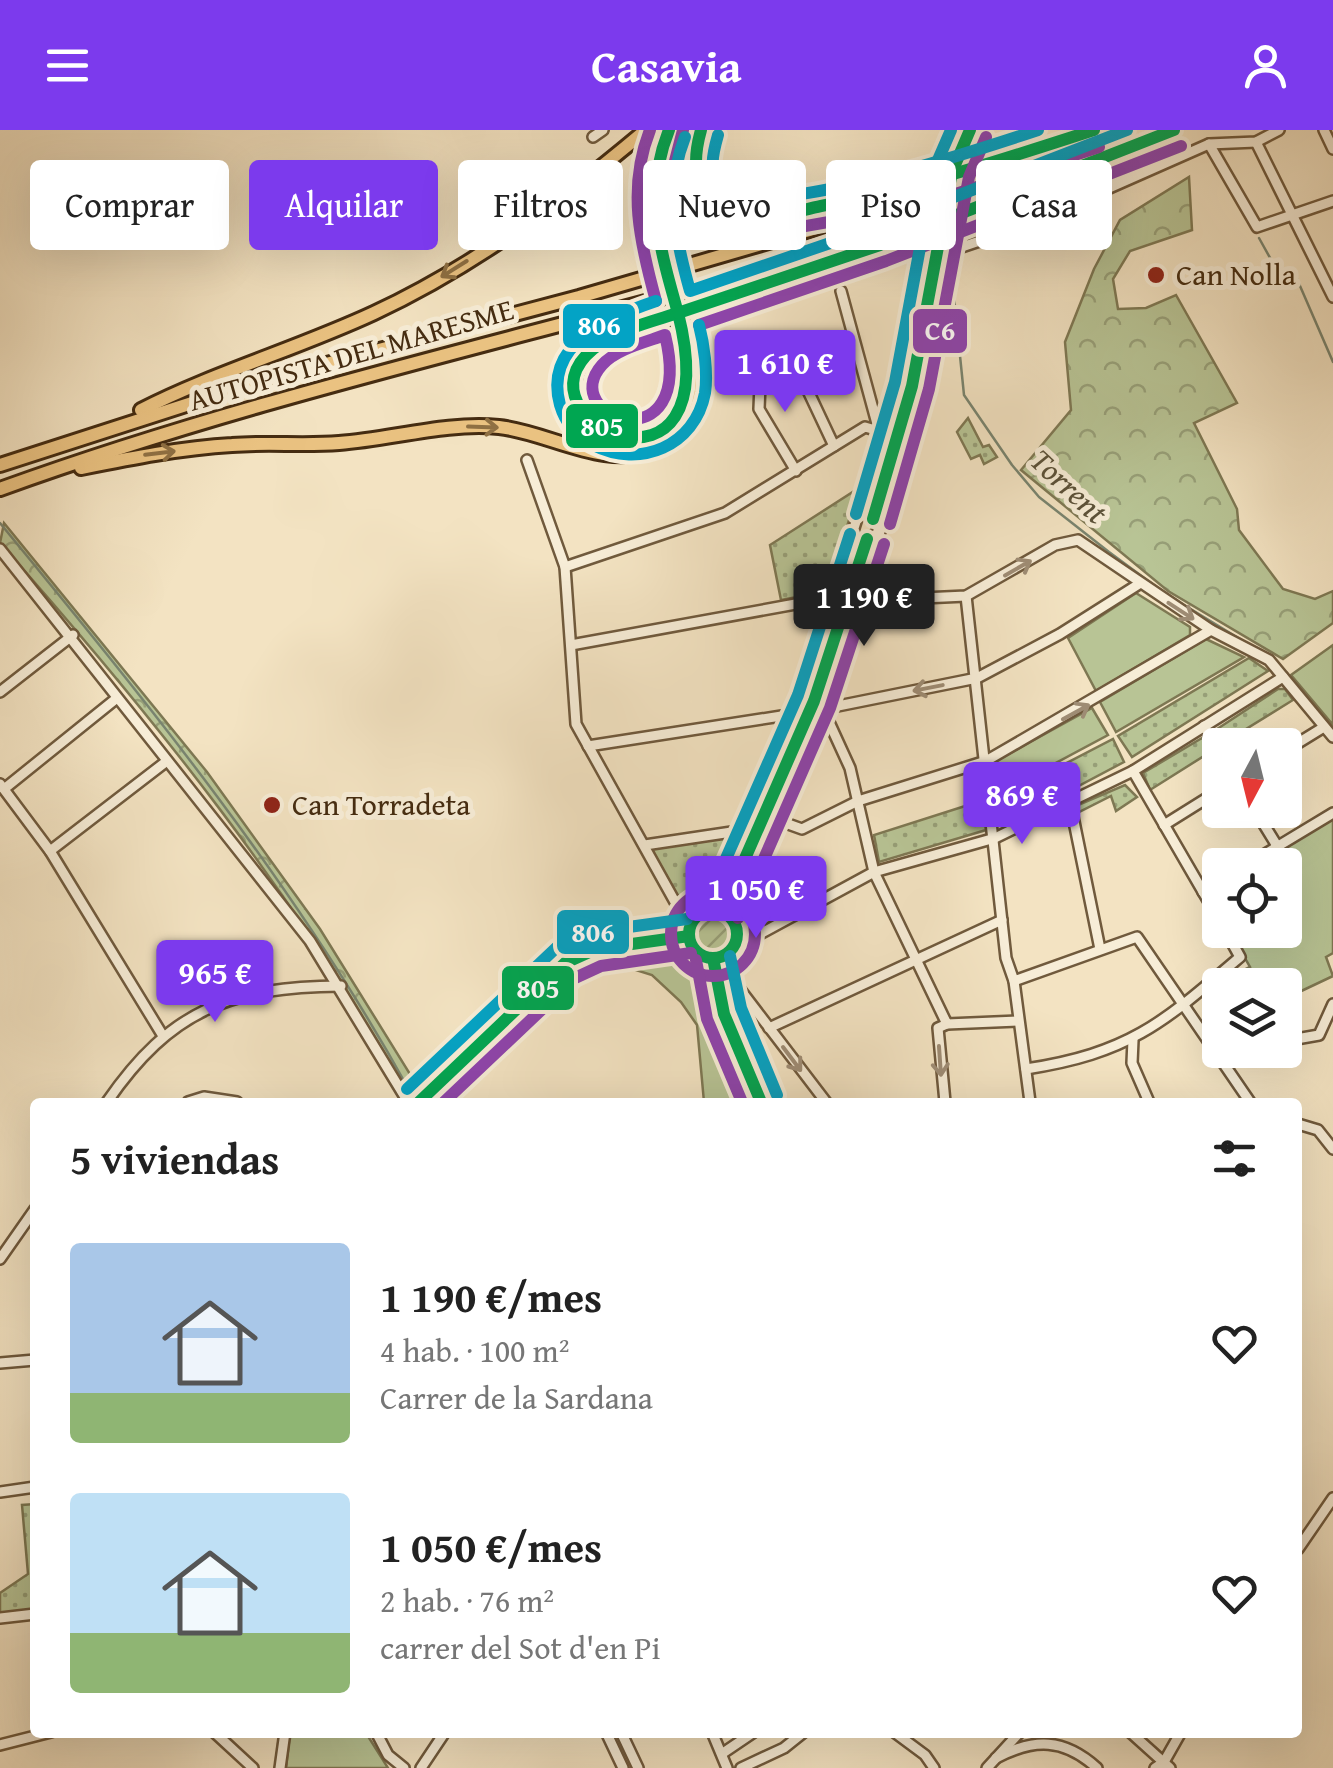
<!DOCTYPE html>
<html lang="es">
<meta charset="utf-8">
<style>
body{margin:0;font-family:"Gentium Book Plus",serif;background:#f2f2f2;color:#222;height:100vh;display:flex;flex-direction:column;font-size:38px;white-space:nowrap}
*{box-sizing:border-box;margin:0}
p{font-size:32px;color:#767676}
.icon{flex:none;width:55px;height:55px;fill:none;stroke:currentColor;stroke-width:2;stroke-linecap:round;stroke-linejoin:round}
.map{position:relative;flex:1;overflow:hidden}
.drawer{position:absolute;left:30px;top:968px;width:1272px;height:640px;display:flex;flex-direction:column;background:#fff;border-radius:10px;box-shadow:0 10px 40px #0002}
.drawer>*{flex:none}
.banner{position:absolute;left:30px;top:30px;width:1275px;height:90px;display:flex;gap:20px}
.needle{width:65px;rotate:187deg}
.fabs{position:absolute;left:1202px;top:598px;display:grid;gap:20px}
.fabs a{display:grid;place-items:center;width:100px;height:100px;border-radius:10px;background:#fff;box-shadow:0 10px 40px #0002;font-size:50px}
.price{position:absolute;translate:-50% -85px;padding:0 22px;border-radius:10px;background:#7c3aed;color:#fff;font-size:32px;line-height:65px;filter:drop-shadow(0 2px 5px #0008)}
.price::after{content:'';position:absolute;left:50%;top:60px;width:30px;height:22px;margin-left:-15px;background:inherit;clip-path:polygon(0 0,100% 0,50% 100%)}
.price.active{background:#222;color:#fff}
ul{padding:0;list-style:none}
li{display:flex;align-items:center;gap:30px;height:250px;padding:0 40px}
li span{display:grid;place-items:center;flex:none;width:280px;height:200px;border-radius:10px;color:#555}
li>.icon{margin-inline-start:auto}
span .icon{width:120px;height:120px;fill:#fffc;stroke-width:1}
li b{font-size:42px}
h2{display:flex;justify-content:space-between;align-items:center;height:120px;padding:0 40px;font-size:42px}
.pill{padding:0 35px;border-radius:10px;background:#fff;box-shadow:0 10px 40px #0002;font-size:35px;line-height:90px}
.pill.active{background:#7c3aed;color:#fff}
header{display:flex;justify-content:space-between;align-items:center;height:130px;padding:0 40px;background:#7c3aed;color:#fff;font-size:45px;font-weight:800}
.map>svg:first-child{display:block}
.grass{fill:#b8c495;stroke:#7e7853;stroke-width:2.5}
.forest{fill:url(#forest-crowns);stroke:#7e7853;stroke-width:2.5}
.park{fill:url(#park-dots);stroke:#7e7853;stroke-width:2.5}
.garden{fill:url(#garden-furrows);stroke:#7e7853;stroke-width:2.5}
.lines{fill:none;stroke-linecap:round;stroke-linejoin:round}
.stream{stroke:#79846f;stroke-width:2.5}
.highway-tunnel{stroke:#d0be9f;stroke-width:12;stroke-dasharray:12 6;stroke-linecap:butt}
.minor-casing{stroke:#705a3d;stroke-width:14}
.highway-casing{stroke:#452c11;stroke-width:18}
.minor{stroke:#f7edd7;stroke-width:9}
.highway{stroke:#eac281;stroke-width:12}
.highway-bridge-casing{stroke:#452c11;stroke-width:18;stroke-linecap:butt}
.highway-bridge{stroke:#eac281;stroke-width:12}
.bus-1-casing{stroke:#f7edd7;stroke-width:20}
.bus-2-casing{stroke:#f7edd7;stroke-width:20}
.bus-3-casing{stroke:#f7edd7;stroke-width:20}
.bus-1{stroke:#00a651;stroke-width:12}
.bus-2{stroke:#8e44ad;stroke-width:12}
.bus-3{stroke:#03a3c5;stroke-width:12}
.oneway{stroke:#8f7043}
.oneway2{stroke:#9e8c74}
.poi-dot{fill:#8f2418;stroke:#f7edd7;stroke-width:4}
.labels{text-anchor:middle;stroke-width:10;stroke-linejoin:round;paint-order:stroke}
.poi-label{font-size:30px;fill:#452c11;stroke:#f7edd7;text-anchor:start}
.street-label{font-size:30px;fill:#452c11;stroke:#f7edd7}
.water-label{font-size:32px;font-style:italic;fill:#5b5138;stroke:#f7edd7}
.line-badge{stroke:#f7edd7;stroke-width:4}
.badge-label{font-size:28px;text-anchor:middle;font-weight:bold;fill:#fff}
</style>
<header><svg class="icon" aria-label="menu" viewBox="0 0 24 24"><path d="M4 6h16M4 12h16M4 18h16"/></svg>Casavia<svg class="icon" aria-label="person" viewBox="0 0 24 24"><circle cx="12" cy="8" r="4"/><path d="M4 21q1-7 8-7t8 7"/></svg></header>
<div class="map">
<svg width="1333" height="1638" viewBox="0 0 1333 1638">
<defs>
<pattern id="forest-crowns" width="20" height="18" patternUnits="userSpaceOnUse" patternTransform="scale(2.5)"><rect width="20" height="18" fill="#b8c495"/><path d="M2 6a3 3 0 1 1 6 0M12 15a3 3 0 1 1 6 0" fill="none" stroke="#979f78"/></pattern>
<pattern id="park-dots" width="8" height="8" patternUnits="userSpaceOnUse" patternTransform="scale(2.5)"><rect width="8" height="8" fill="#b8c495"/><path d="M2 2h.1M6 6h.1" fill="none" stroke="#979f78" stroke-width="1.8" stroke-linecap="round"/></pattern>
<pattern id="garden-furrows" width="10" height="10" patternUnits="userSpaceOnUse" patternTransform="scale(2.5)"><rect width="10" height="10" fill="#b8c495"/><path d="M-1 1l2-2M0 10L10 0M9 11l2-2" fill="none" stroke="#979f78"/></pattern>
</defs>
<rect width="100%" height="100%" fill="#f3e3c2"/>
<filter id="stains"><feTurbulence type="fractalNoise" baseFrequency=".002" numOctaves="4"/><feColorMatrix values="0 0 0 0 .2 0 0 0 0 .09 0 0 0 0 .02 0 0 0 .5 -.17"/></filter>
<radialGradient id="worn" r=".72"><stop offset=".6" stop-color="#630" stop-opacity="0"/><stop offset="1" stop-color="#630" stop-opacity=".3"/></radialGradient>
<g class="grass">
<polygon points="1136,463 1190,497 1190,505 1096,561 1068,508"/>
<polygon points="1206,509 1244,527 1116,602 1100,572"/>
<polygon points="1333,515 1333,595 1291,545"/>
<polygon points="1092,578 1108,605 996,665 992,633"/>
<polygon points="1333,687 1333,823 1326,827 1333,846 1295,864 1292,858 1285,861 1285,855 1225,855 1223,850 1250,837 1229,800 1285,800 1285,735 1254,735"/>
<polygon points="680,817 701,836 752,972 704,972 697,895 681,872 652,845 620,835 600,835 557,851 445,972 428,972 554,849 603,826"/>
<polygon points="290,1603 366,1603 388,1638 286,1638"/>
</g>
<g class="forest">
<polygon points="1189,47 1192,100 1130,121 1113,149 1118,179 1146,178 1176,165 1237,273 1194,293 1237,379 1239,400 1283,459 1315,469 1333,461 1333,493 1283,529 1168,461 1021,340 1071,280 1065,212 1094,139 1120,90"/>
<path d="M4 393 207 642 320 799 418 957 408 967C300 769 150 582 0 413Z"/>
</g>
<g class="park">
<polygon points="968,288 983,317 989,315 997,327 984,334 980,325 971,329 957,302"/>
<polygon points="859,358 829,454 818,463 781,470 770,415"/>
<polygon points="1249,528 1268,541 1132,627 1118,606"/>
<polygon points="1278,559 1285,559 1293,570 1220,615 1211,603"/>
<polygon points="1202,608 1215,619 1150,660 1143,643"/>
<polygon points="1113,609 1124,632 1003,696 999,668"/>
<polygon points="1125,655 1137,667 1116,681 1111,666 1077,683 1078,675"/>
<polygon points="984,670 986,700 879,732 874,705"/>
<polygon points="749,704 718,773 701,776 689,787 651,718"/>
<polygon points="35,1374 35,1481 0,1485 0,1463 28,1444 22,1375"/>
</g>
<circle class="garden" cx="712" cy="804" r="18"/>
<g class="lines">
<g class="stream">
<polyline points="965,39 976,12 974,4"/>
<polyline points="1259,108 1274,135 1297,149 1333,232"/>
<polyline points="951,114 956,86"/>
<polyline points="950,128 964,265 1012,335 1039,367 1109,422 1166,464 1258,520"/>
<path d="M0 393C147 572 296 755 408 958"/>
</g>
<g class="highway-tunnel">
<polyline points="654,96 681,194"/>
<polyline points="664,97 690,191"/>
</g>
<defs>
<g id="minor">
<polyline points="1324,0 1333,19"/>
<polyline points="593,7 603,0"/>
<polyline points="1256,12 1333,167"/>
<polyline points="1209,14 1257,97 1333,71"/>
<polyline points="940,105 950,121 1021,97 1209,14 1256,12 1279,0"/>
<polyline points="794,231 834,316"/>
<polyline points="527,330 565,437 576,594 689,797"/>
<polyline points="796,341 759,279 760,254 783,235 853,207"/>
<polyline points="873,389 912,256 952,42 970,0"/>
<polyline points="867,409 880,402 873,389"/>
<polyline points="0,419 310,811 408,972"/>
<polyline points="565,437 725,383 865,297 879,301"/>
<polyline points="966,466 1006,828 1014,851 1030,972"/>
<polyline points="858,471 966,466 1055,415 1078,410 1211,500 1269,530 1333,607"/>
<polyline points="571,515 834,467"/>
<polyline points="0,562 73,505"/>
<polyline points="823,579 850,638 874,742 947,894 1018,891"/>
<polyline points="823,579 977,548 1060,504 1139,454"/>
<polyline points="1204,596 1220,623"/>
<polyline points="588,616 794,584"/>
<polyline points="1285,621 1324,597"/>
<polyline points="1133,641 1220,791"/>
<polyline points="0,654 50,721 163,906"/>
<polyline points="4,659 117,568"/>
<polyline points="1070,672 1100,819"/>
<polyline points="1255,680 1292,740"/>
<polyline points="777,690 802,699 858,671 986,631 1211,500"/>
<polyline points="1164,695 1220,660"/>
<polyline points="645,715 745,700 802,565 879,318 879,301 841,161"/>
<polyline points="50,721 167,631"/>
<polyline points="1247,735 1333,683"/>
<polyline points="1203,762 1220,751"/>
<circle cx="713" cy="804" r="24"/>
<polyline points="722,781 814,571 867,409"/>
<polyline points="734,792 829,567 857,468"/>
<polyline points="736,812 745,812 874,742 995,708 1133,641 1283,547"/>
<polyline points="723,826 729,845 826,972"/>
<path d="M713 828C715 878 742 927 761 972"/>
<polyline points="1014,851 1137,807 1250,972"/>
<polyline points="769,898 1002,790"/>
<polyline points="1133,910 1132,933 1149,972"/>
<polyline points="1285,911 1319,905 1333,874"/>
<path d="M1026 939C1130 923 1163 893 1240 827L1225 800"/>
<path d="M107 972C171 879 231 857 341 856"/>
<polyline points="188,972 204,967 237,972"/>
<polyline points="419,972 565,833 596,819 689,806"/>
<polyline points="945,972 938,898 947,894"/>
<polyline points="1298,994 1318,1000 1333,1019"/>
<polyline points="0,1129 35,1079"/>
<polyline points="0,1233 35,1230"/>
<polyline points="0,1362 35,1357"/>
<polyline points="1298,1419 1333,1368"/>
<polyline points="0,1488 35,1484"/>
<polyline points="214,1602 253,1638"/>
<polyline points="376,1602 388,1625 404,1638"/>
<polyline points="606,1602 623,1638"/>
<polyline points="621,1602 638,1638"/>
<polyline points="712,1602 727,1638"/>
<polyline points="894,1602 925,1625 934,1638"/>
<polyline points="1130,1602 1170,1638"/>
<polyline points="0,1615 51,1602"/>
<polyline points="723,1623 754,1602"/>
<path d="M996 1628C1034 1608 1064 1608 1097 1638"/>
<polyline points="280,1638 285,1602"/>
<polyline points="421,1638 445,1602"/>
<polyline points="741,1638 784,1618 804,1602"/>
<polyline points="987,1638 1020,1602"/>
<polyline points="1155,1638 1164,1632 1181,1602"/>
</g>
<g id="highway">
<path d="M701 0C692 20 690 40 702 59 737 115 859 68 914 59"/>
<polyline points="986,36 1063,10"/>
<polyline points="985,48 1109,0"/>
<polyline points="986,71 1174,0"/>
<path d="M654 96C651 61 652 32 669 0"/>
<polyline points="664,97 660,60 678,0"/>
<path d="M681 194C727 390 496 295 603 212L905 107"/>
<path d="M141 280C213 243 299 218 374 183 473 137 563 70 646 0"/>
<polyline points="0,335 251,254 579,167 913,70"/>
<path d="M81 338C131 328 181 318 232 315 268 312 304 316 339 313 393 309 445 292 499 297 549 302 605 341 656 318 708 295 700 236 690 191"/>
<path d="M0 359C295 252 603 192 902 99"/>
</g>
</defs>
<use href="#minor" class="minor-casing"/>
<use href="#highway" class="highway-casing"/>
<use href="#minor" class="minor"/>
<use href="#highway" class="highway"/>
<defs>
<g id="highway-bridge">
<polyline points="914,59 986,36"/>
<polyline points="913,70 985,48"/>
<polyline points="902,99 986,71"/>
</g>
</defs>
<use href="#highway-bridge" class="highway-bridge-casing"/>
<use href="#highway-bridge" class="highway-bridge"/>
<defs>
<g id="bus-1">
<path d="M669 0C643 64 660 119 678 183"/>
<path d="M701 0C688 46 699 81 753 87 773 90 801 80 821 76 917 58 1001 30 1094 0"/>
<path d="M678 183C731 392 507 290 593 219 616 200 650 192 678 183Z"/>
<polyline points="678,183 880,115 1174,0"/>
<polyline points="873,389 912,256 952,42 970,0"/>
<circle cx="713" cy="804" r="24"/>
<polyline points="722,781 814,571 867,409"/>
<polyline points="713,828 724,884 761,972"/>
<polyline points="419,972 565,833 596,819 689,806"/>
</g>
<g id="bus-2">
<path d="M650 0C627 58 640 113 656 171"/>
<polyline points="683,0 675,31 682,61 708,92 755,105 919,76 1099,17"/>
<polyline points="699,195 886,131 1181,16"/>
<path d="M665 205C697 336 555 288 602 235 616 219 646 212 665 205Z"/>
<polyline points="890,394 929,259 969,47 986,7"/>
<circle cx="713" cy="804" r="42"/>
<polyline points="738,788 830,578 884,414"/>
<polyline points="696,830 707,889 742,972"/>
<polyline points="444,972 575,848 601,836 691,823"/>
</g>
<g id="bus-3">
<path d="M718 5C712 26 707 43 727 60 765 91 987 17 1038 0"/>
<path d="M685 7C664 60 675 107 690 161L874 98 1127 0"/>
<path d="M656 171C609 187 543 213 560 275 565 292 577 308 593 315 640 339 695 316 705 263 708 243 704 214 699 195"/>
<polyline points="856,384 895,252 935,37 951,0"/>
<polyline points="706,774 798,565 850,404"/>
<polyline points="730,826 741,878 777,965"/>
<polyline points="407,959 556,818 592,802 687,789"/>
</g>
</defs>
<use href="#bus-1" class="bus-1-casing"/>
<use href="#bus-2" class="bus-2-casing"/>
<use href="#bus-3" class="bus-3-casing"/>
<use href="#bus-1" class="bus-1"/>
<use href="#bus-2" class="bus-2"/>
<use href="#bus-3" class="bus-3"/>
</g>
<defs><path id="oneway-shaft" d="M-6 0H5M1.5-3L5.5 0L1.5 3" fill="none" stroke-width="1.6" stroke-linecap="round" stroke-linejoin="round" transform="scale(2.5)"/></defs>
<g class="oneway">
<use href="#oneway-shaft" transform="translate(454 139) rotate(148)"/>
<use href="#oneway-shaft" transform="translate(483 297) rotate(2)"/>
<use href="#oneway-shaft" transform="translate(160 323) rotate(-7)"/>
</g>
<g class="oneway2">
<use href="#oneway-shaft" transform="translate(1018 438) rotate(-30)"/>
<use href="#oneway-shaft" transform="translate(1181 481) rotate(33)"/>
<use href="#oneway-shaft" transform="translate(928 558) rotate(169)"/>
<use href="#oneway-shaft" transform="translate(1076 582) rotate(-29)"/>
<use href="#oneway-shaft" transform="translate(792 929) rotate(53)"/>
<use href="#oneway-shaft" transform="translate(940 931) rotate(86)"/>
</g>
<g class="poi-dot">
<circle cx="1156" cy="145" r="10"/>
<circle cx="272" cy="675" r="10"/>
</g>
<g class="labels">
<g class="poi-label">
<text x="1176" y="155">Can Nolla</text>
<text x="292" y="685">Can Torradeta</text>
</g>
<g class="street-label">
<text transform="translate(351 225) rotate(-16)" y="10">AUTOPISTA DEL MARESME</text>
</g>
<g class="water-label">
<text transform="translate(1069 356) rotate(43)" y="11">Torrent</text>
</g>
</g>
<g class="line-badge">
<rect x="561" y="172" width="76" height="48" rx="10" fill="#03a3c5"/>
<rect x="911" y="177" width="58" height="48" rx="10" fill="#8e44ad"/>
<rect x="564" y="272" width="76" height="48" rx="10" fill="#00a651"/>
<rect x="555" y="778" width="76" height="48" rx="10" fill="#03a3c5"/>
<rect x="500" y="834" width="76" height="48" rx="10" fill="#00a651"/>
</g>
<g class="badge-label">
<text x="599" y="205">806</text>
<text x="940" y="210">C6</text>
<text x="602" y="306">805</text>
<text x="593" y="812">806</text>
<text x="538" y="868">805</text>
</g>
<rect width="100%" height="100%" filter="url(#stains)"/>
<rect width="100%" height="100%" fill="url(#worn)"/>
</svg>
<div class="fabs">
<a><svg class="needle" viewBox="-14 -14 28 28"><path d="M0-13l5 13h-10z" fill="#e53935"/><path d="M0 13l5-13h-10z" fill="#767676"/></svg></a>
<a><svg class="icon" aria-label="locate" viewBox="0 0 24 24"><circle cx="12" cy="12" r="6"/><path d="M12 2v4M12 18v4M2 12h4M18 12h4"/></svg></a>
<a><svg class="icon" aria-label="layers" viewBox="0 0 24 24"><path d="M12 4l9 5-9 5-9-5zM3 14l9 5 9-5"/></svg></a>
</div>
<b class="price" style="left:785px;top:285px">1 610 €</b>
<b class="price active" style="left:864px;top:519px">1 190 €</b>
<b class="price" style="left:1022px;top:717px">869 €</b>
<b class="price" style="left:756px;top:811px">1 050 €</b>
<b class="price" style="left:215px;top:895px">965 €</b>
<div class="banner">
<a class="pill">Comprar</a>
<a class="pill active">Alquilar</a>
<a class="pill">Filtros</a>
<a class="pill">Nuevo</a>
<a class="pill">Piso</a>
<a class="pill">Casa</a>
</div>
<section class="drawer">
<h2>5 viviendas<svg class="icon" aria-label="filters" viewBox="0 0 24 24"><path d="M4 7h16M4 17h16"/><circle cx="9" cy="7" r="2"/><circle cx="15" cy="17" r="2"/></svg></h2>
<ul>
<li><span style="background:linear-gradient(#a9c7e8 75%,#8fb573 0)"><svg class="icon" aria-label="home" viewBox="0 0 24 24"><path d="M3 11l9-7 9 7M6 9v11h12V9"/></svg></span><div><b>1 190 €/mes</b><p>4 hab. · 100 m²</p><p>Carrer de la Sardana</p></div><svg class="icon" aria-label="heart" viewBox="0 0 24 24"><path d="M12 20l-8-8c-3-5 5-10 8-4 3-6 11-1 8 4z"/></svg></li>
<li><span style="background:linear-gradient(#bfe0f5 70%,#8fb573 0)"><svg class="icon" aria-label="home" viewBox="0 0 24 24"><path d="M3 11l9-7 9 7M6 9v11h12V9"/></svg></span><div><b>1 050 €/mes</b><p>2 hab. · 76 m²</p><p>carrer del Sot d'en Pi</p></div><svg class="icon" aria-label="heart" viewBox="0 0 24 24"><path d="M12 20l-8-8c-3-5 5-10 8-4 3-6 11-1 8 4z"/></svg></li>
</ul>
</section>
</div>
